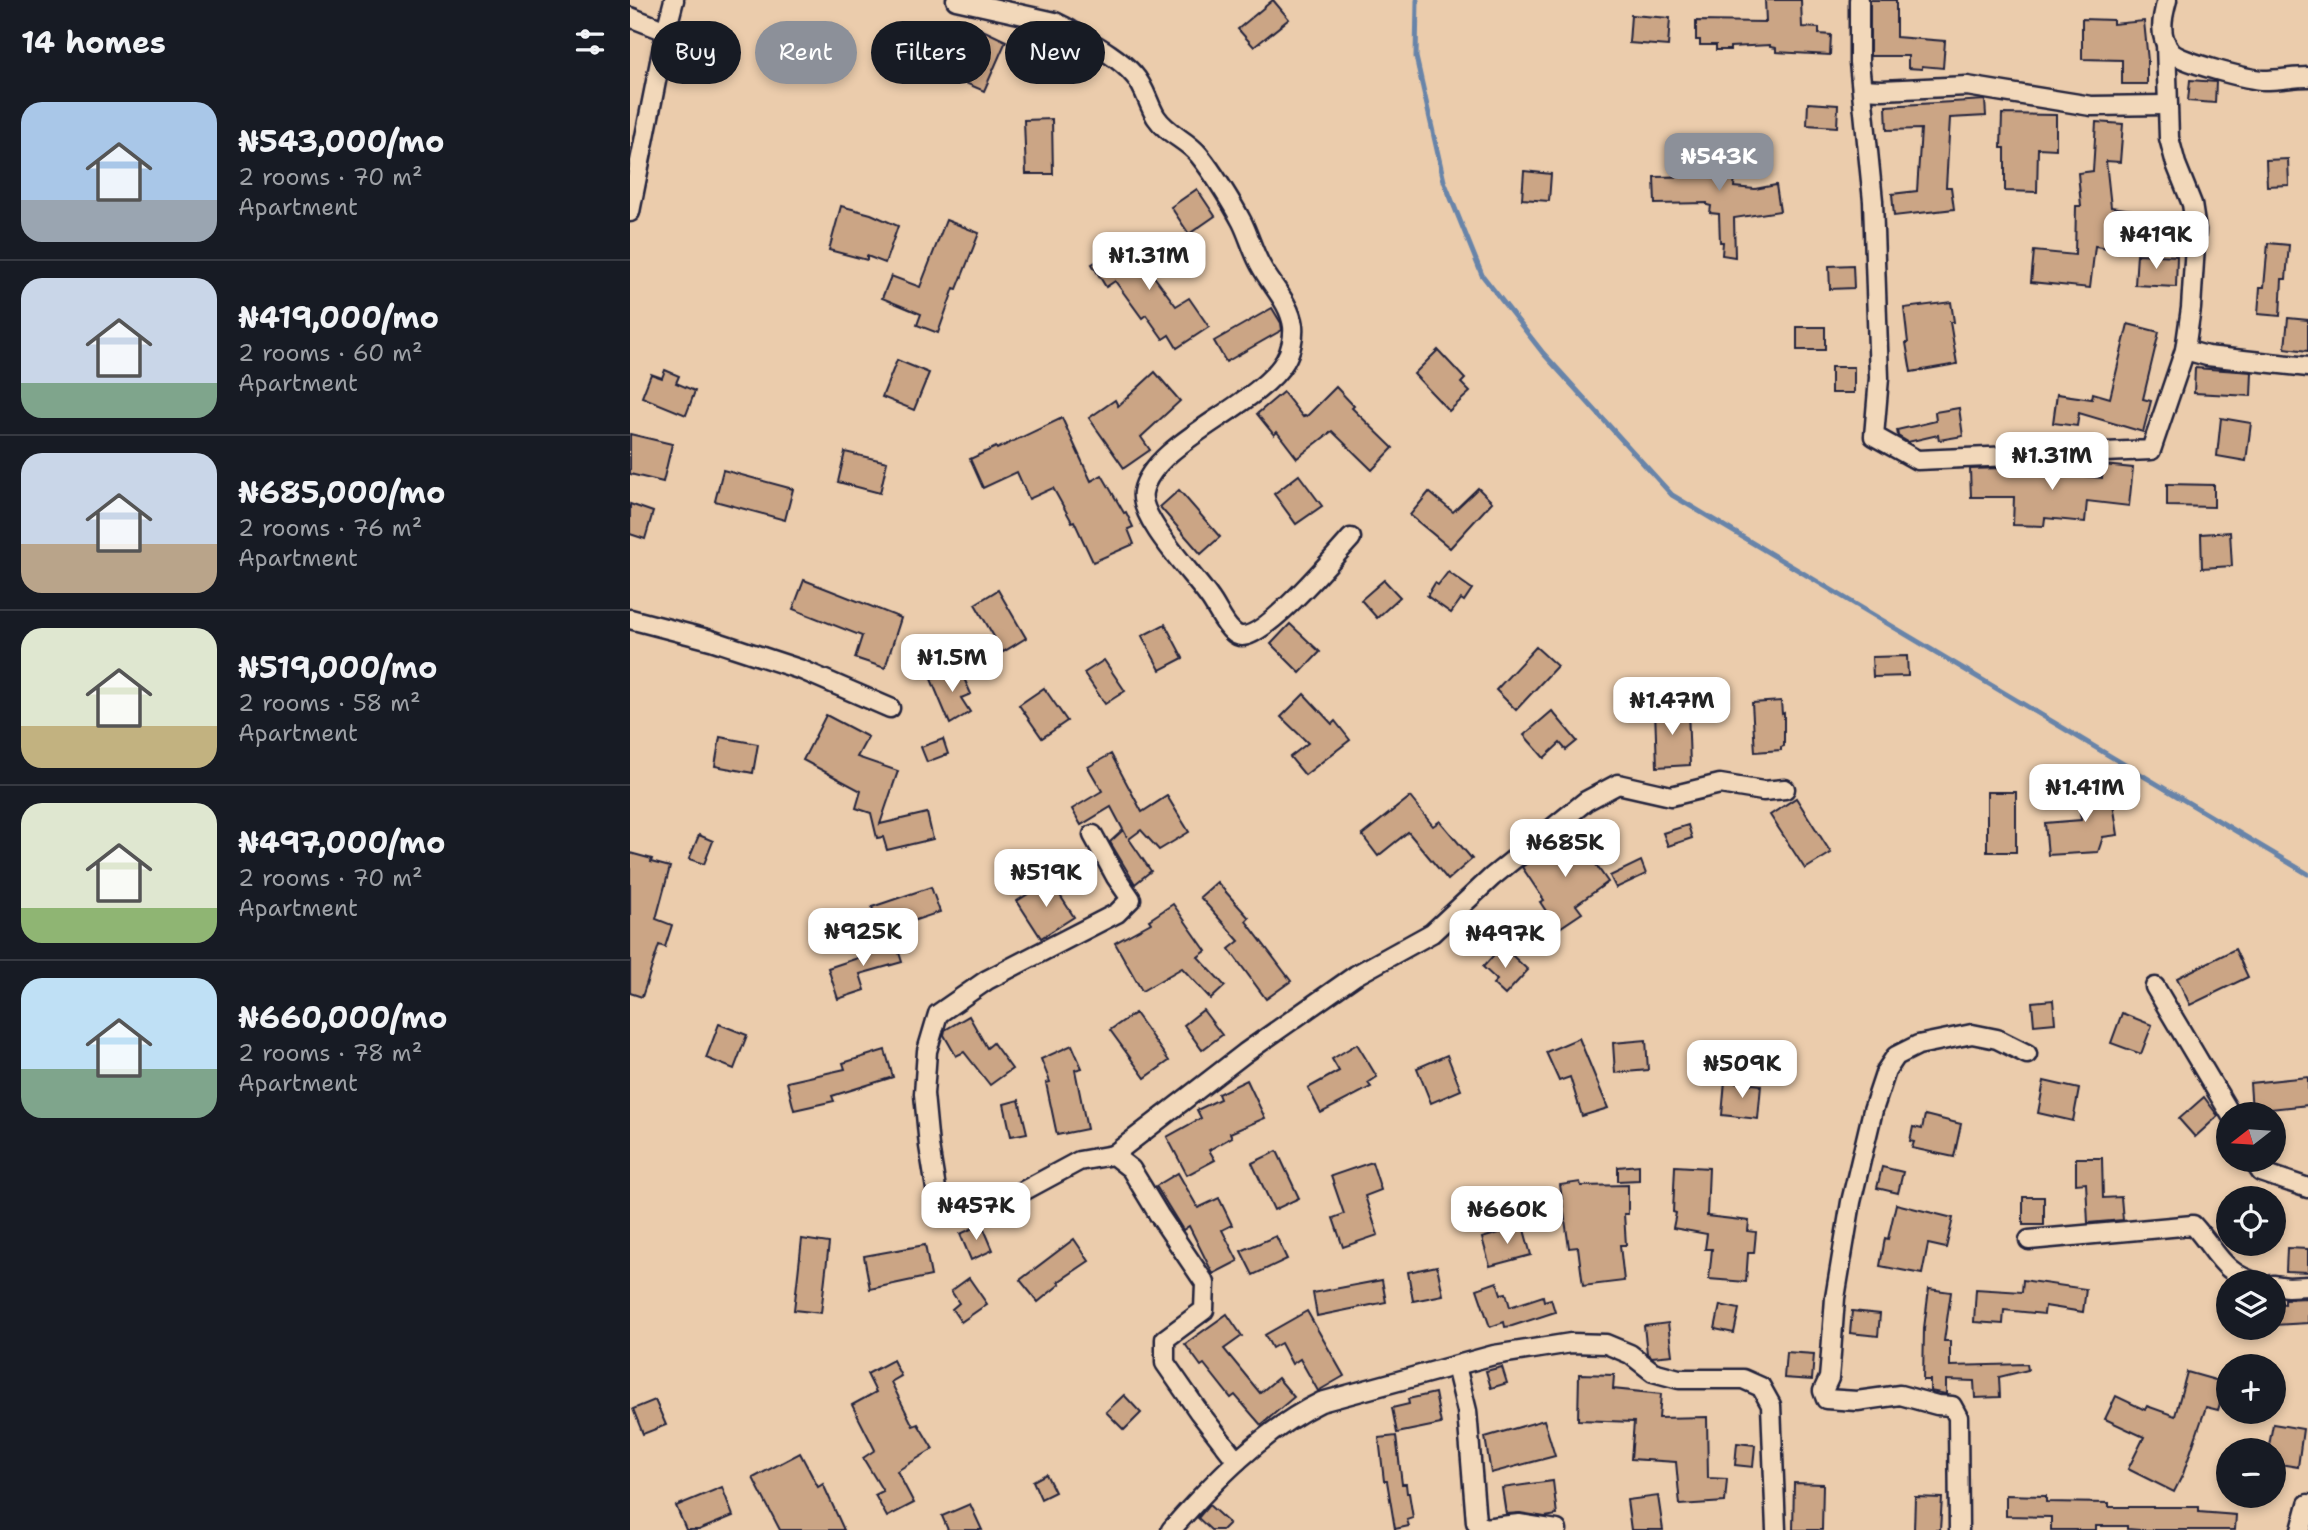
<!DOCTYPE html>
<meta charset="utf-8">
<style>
body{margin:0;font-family:"Shantell Sans",sans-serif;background:#20242c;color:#f1f3f6;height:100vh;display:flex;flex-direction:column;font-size:26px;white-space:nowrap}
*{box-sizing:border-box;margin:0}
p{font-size:23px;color:#9ea1a6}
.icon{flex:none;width:38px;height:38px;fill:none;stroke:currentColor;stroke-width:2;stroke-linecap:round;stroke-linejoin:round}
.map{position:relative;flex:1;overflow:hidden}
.drawer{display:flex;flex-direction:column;background:#171b24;width:630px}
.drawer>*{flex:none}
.hud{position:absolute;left:21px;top:21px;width:665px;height:63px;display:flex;gap:14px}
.needle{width:46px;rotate:253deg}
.fabs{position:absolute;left:1586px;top:1102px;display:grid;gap:14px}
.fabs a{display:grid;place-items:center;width:70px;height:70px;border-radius:50%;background:#171b24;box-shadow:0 4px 10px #0003;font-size:35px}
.price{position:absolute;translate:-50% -60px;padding:0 16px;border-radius:14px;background:#fff;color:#222;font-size:23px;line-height:46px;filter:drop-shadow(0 2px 4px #0008)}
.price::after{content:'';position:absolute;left:50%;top:42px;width:21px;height:16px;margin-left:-10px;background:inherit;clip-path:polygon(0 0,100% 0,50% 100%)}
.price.on{background:#8c9099;color:#fff}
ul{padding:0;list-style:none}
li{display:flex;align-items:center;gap:21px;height:175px;padding:0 21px}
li+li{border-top:2px solid #363941}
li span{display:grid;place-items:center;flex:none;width:196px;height:140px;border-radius:21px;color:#555}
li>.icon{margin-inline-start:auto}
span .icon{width:84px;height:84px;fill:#fffc;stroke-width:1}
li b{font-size:30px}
h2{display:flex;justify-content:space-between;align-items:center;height:84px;padding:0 21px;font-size:30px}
.pill{padding:0 24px;border-radius:32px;background:#171b24;box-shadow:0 4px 10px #0003;font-size:24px;line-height:63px}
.pill.on{background:#8c9099;color:#fff}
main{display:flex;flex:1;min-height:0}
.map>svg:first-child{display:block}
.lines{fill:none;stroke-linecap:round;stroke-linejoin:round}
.stream{stroke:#6884a9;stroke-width:5}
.building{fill:#cba585;stroke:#22223b;stroke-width:2}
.street-casing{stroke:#22223b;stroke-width:23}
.street{stroke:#f2d8ba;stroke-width:18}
</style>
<main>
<section class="drawer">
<h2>14 homes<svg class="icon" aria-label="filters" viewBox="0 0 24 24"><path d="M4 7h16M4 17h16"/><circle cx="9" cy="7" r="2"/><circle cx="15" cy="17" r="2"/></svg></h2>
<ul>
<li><span style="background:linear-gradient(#a9c7e8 70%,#9aa5b1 0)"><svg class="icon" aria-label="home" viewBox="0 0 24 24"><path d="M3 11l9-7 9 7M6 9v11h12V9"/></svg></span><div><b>₦543,000/mo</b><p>2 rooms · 70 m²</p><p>Apartment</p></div></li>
<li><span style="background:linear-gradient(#c9d6e8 75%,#7fa58c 0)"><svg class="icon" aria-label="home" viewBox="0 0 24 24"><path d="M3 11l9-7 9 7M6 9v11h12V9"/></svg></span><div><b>₦419,000/mo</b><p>2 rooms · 60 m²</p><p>Apartment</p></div></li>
<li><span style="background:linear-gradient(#c9d6e8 65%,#b9a48a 0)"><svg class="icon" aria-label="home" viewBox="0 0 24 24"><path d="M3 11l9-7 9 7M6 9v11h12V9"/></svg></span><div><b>₦685,000/mo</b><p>2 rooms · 76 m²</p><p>Apartment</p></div></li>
<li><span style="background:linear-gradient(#dfe7d0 70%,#c2b280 0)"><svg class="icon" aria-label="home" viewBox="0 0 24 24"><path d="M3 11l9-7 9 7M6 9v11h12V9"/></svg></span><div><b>₦519,000/mo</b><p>2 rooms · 58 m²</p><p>Apartment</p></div></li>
<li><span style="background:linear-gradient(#dfe7d0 75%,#8fb573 0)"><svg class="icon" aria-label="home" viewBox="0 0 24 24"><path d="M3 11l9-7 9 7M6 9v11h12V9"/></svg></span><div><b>₦497,000/mo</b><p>2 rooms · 70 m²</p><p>Apartment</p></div></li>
<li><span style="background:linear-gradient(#bfe0f5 65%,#7fa58c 0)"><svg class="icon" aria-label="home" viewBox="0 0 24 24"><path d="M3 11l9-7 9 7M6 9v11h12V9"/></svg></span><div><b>₦660,000/mo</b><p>2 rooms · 78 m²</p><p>Apartment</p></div></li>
</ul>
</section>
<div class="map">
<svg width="1678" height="1530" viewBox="0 0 1678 1530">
<rect width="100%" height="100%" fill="#ebccac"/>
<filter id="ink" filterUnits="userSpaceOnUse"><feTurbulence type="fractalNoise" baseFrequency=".0143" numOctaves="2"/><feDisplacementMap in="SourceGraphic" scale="14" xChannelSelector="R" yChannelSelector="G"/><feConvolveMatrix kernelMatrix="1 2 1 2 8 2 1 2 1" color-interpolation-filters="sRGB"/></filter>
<g filter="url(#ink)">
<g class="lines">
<polyline class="stream" points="787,0 786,57 814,181 852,275 913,353 1042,495 1678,874"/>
</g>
<g class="building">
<polygon points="643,0 659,19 624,47 608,29"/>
<polygon points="1135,0 1171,0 1172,27 1189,28 1189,34 1201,35 1200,55 1146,52 1146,48 1140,47 1140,45 1100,47 1100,50 1086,50 1086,45 1070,45 1070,40 1066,40 1066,21 1136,22"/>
<polygon points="1240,0 1266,0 1266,37 1315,41 1313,68 1292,66 1292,69 1278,68 1278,56 1240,56"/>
<polygon points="1001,15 1040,18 1038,46 999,43"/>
<polygon points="1452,19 1483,20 1483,24 1514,21 1518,61 1517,61 1517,84 1492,84 1492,60 1452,59"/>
<polygon points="342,25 376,41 354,91 310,72 330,27 339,30"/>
<polygon points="1560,80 1586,82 1585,103 1558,101"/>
<polygon points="1355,100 1356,116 1320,118 1316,187 1321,187 1324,209 1264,216 1262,194 1287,191 1291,129 1257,130 1256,106"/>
<polygon points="1178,103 1208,105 1207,127 1177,125"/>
<polygon points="1372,114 1426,115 1426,149 1408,148 1407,192 1375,191 1375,148 1371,148"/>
<polygon points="422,119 423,174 396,174 394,120"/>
<polygon points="1466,122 1493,124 1490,162 1476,161 1481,207 1503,210 1497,251 1465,246 1460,288 1401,282 1404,251 1445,255 1446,206 1451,206 1448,173 1463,171"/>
<polygon points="1084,141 1108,143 1104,187 1125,189 1146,185 1150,211 1104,218 1105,257 1092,255 1093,242 1090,242 1089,214 1080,213 1081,206 1077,205 1077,203 1025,204 1024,177 1078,176 1080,147 1084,147"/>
<polygon points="1658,159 1659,185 1637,186 1636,160"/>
<polygon points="894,171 921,174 919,201 892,199"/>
<polygon points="567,189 585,216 559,234 541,207"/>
<polygon points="211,206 241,214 268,226 255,263 237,256 237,260 199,250"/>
<polygon points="316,220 349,233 327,289 324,288 308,333 287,325 291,314 252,298 261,276 290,287"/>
<polygon points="513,233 527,255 514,263 546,306 559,298 579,327 547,348 539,335 533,339 516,315 512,318 485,281 476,287 462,264"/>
<polygon points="1638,243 1659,245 1656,279 1652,279 1650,316 1628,314 1630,287 1634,287"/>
<polygon points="1507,254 1547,256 1546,287 1505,285"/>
<polygon points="1223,265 1224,288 1200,289 1199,266"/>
<polygon points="1321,302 1324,322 1320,322 1327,364 1281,372 1276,343 1278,343 1274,308"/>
<polygon points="642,308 651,323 652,330 596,362 584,341"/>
<polygon points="1658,318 1678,320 1678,351 1655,348"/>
<polygon points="1498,324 1529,332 1513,399 1521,401 1513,432 1449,413 1447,426 1423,423 1427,394 1462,399 1463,393 1480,398"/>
<rect x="1167" y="327" width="28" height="23"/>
<polygon points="808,350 835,379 831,383 840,392 819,411 784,374"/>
<polygon points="267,360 299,373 284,410 252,397"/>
<rect x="1201" y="367" width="23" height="26"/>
<polygon points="1565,368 1622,372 1621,396 1564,393"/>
<polygon points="35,370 49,376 46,383 65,391 56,415 12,397 21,374 32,378"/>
<polygon points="525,372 550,401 511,437 520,450 494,468 459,418 485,400 488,406"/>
<polygon points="706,387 724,406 722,408 763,448 742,470 702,431 667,458 647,432 644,435 627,414 653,392 673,417 675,415 677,416"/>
<polygon points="1329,408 1333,436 1309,440 1308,435 1278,442 1268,436 1267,430 1306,421 1305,412"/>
<polygon points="432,418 461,481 472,475 494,513 496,512 503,527 498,529 504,544 463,562 444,521 442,522 423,488 399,499 387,472 353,488 340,459 366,447 367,449"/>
<polygon points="1591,418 1621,423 1616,461 1587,456"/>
<polygon points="0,434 42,444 33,482 0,474"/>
<polygon points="215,452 257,462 250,493 208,482"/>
<polygon points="1473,465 1503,468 1499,506 1457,501 1455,522 1415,518 1414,526 1383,525 1384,497 1341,497 1340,469 1373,468 1472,478"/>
<polygon points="93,470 163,489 155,520 85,501"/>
<polygon points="669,475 692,506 666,524 644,494"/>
<polygon points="1537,484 1584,485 1584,507 1537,506"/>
<polygon points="848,488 862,502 820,548 780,515 799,492 823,512"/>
<polygon points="549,490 590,537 571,554 530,507"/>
<polygon points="0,504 23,512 15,539 0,534"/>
<polygon points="1600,532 1602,566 1572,568 1571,534"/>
<polygon points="818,572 842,589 834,601 831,599 821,613 797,596 805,583 808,585"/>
<polygon points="174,580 271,618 255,668 225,658 232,636 163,609"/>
<polygon points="754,580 770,597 747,618 731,600"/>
<polygon points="368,590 396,638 373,652 345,604"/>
<polygon points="535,624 553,658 530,670 512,636"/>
<polygon points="660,624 690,652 670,673 641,644"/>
<polygon points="906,647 927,666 886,710 866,690"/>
<polygon points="1277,656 1278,676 1243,677 1242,657"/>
<polygon points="474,660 495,691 475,704 454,673"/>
<polygon points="329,667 341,694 331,698 340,712 320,724 301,679"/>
<polygon points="414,688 437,721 412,738 389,705"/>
<polygon points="674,694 702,724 705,721 720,740 675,775 660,757 678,743 651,717"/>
<polygon points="1151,701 1152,714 1154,713 1154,746 1151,747 1151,750 1125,752 1122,703"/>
<polygon points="1058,708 1060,765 1027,767 1025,709"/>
<polygon points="922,711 947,741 936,750 930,743 914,758 894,735"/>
<polygon points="196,715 238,737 227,757 268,771 250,824 297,813 303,839 257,850 253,837 247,838 241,813 226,808 231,791 173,760"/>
<polygon points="90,737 128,744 123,773 85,766"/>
<polygon points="313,739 318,754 297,762 291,747"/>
<polygon points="481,754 512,812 537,796 559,832 529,850 511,830 499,839 521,871 505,884 480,842 493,830 497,837 481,807 451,825 442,809 472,791 458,767"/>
<polygon points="1480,784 1488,835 1473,837 1468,852 1418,855 1415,823 1451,820 1447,788"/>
<rect x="1357" y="792" width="29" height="60"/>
<polygon points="780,797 803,826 810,821 842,859 818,880 778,832 748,856 732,835"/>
<polygon points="1166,798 1201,853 1175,869 1140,815"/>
<polygon points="1058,825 1062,838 1038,846 1033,833"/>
<polygon points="943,832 978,882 946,905 952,913 928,929 910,902 914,900 892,867"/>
<polygon points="69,835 83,841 74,864 59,859"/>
<polygon points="0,853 22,859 21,862 40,867 26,919 42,925 35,947 29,945 12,997 0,993"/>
<polygon points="1011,861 1016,874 986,888 980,876"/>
<polygon points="420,880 444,917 411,938 387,901"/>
<polygon points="587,882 619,918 616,921 661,981 636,999 599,949 609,941 570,897"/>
<polygon points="301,887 310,912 250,932 242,907"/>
<polygon points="543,904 576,951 568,957 595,986 581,999 552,968 512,991 485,943 521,923 519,920"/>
<polygon points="264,937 272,962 230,974 235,990 208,999 198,968 249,951 246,943"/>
<polygon points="872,946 898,970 875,995 863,984 867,980 853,967"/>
<polygon points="1605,949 1618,977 1560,1005 1547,978"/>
<polygon points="1423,1000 1425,1023 1404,1025 1402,1002"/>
<polygon points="573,1010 592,1035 572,1050 554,1025"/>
<polygon points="505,1013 539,1061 515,1078 480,1030"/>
<polygon points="1492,1013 1522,1025 1511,1054 1481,1043"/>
<polygon points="339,1016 357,1048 363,1043 382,1069 360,1085 334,1052 326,1056 314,1035 315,1030"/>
<polygon points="89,1024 117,1035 104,1069 76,1058"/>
<polygon points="949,1038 978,1108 952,1116 940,1077 929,1081 916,1052"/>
<polygon points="1016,1040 1018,1070 985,1073 983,1043"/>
<polygon points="727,1044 747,1077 738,1083 741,1087 691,1113 678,1088 709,1071 702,1059"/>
<polygon points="442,1045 452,1068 445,1070 457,1129 427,1135 416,1083 420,1082 411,1059"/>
<polygon points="255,1050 263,1077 202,1096 204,1101 164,1110 157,1082 215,1069 213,1063"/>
<polygon points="817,1055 831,1090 801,1103 787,1068"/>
<polygon points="1678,1077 1678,1105 1622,1111 1620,1083"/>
<polygon points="617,1080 635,1118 600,1133 602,1137 579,1150 585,1160 557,1175 537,1137 571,1118 567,1110 590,1099 588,1094"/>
<polygon points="1095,1081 1131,1085 1128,1119 1092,1115"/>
<polygon points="1414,1081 1449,1089 1443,1121 1408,1113"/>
<polygon points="1574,1097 1588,1116 1565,1137 1549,1119"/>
<polygon points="389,1100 397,1133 381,1136 374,1104"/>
<polygon points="1295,1115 1331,1124 1324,1157 1282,1148 1284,1142 1280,1141 1283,1127 1292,1129"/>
<polygon points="647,1151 669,1198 644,1210 622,1163"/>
<polygon points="1446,1158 1472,1158 1473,1198 1491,1197 1493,1220 1458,1223 1456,1183 1446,1184"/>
<polygon points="742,1162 751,1190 735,1196 748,1235 713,1247 703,1218 714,1214 701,1176"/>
<polygon points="1009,1165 1009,1180 988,1181 988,1167"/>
<polygon points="1045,1166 1079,1168 1077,1216 1119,1221 1118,1231 1126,1232 1124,1253 1118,1253 1116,1282 1079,1279 1082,1249 1075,1249 1077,1234 1043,1228 1046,1213 1043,1212"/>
<polygon points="1252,1167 1273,1172 1268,1193 1247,1188"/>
<polygon points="548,1173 568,1208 589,1198 602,1225 592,1230 608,1261 583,1274 559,1226 553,1230 526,1186"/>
<polygon points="950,1182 951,1186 998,1185 998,1214 994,1214 996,1245 990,1245 994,1281 953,1286 948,1247 939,1248 930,1185"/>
<rect x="1393" y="1197" width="21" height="28"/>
<polygon points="1266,1204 1323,1218 1316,1248 1298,1244 1292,1274 1250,1266 1255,1238 1258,1239"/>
<polygon points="352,1224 363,1250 341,1260 330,1234"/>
<polygon points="893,1226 901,1255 860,1266 852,1238"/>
<polygon points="646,1236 657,1259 623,1275 611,1251"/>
<polygon points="172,1239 199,1243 191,1313 164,1310"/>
<polygon points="444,1239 459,1261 428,1282 430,1284 408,1302 390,1280"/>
<polygon points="295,1245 301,1276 240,1289 234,1256"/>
<polygon points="1657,1248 1678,1249 1678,1272 1656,1271"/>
<polygon points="807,1266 813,1295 783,1301 778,1272"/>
<polygon points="339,1278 357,1304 331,1322 322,1309 329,1303 321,1291"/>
<polygon points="752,1280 756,1302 687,1316 683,1293"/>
<polygon points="1393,1280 1456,1289 1453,1312 1415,1306 1414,1314 1374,1310 1373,1324 1344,1322 1346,1289 1392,1292"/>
<polygon points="867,1282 871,1294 876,1293 880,1307 913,1296 914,1301 921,1299 925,1312 882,1326 875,1327 874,1322 860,1327 847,1289"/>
<polygon points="1299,1289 1321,1292 1314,1341 1320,1341 1320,1366 1397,1364 1398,1370 1369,1377 1370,1397 1345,1398 1344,1381 1316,1380 1316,1394 1300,1391 1300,1380 1293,1380 1294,1328"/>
<polygon points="1678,1298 1678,1323 1643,1325 1643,1303 1655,1304 1655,1299"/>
<polygon points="1090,1305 1109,1309 1104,1333 1085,1329"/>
<polygon points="677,1311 714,1376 688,1391 670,1359 662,1364 651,1343 642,1348 635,1335"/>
<polygon points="1222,1311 1250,1314 1248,1336 1220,1333"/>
<polygon points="597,1314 612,1336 594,1349 630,1393 648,1378 664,1397 631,1425 605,1395 601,1398 574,1364 571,1366 555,1344"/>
<polygon points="1038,1323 1042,1355 1022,1357 1017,1353 1014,1326"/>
<polygon points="1156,1352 1184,1354 1182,1380 1154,1378"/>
<polygon points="263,1360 271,1376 261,1382 283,1426 288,1424 303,1449 267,1471 284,1503 257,1517 245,1495 253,1491 233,1458 245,1450 222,1405 246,1392 237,1374"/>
<polygon points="872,1367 877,1383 861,1388 856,1371"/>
<polygon points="1557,1372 1596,1383 1588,1410 1576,1407 1553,1474 1544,1492 1498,1469 1514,1437 1475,1419 1486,1396 1515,1410 1517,1406 1545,1416"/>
<polygon points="949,1374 984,1375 983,1389 1031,1394 1029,1418 1077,1417 1078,1478 1097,1479 1095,1502 1050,1505 1046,1462 1001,1459 1004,1422 948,1420"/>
<polygon points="805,1393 811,1424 767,1433 762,1408 779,1404 778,1399"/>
<polygon points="494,1395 511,1413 494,1430 476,1412"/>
<polygon points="25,1400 36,1425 13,1434 3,1409"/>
<polygon points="914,1420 925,1456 861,1473 855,1437"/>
<polygon points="1643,1424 1673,1429 1668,1467 1643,1463 1643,1451 1638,1451"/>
<polygon points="766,1436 772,1484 776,1484 777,1493 779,1493 783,1518 777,1520 779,1526 765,1529 757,1481 754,1481 749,1438"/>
<polygon points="1107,1443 1125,1445 1123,1467 1105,1465"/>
<polygon points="170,1453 188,1487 193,1484 214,1530 150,1530 123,1478"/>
<polygon points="416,1474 425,1492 411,1499 403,1481"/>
<polygon points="923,1481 927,1515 915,1517 890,1513 876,1514 872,1488"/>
<polygon points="1164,1483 1193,1484 1192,1530 1163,1530"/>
<polygon points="92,1487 103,1516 69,1530 56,1530 46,1506"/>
<polygon points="1376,1495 1416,1496 1416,1502 1479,1503 1479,1507 1569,1507 1569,1512 1606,1515 1605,1530 1510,1530 1497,1529 1497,1526 1466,1526 1466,1530 1421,1530 1421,1517 1376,1516"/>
<polygon points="1028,1496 1033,1530 1001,1530 997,1500"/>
<polygon points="1285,1497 1312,1498 1310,1530 1284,1530"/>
<polygon points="340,1504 352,1530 318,1530 312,1516"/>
<polygon points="579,1505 599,1523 592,1530 581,1530 568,1518"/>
</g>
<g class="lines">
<defs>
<g id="street">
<path d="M326 0 425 22 435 27C456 40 488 56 504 75 515 87 518 104 526 117 537 134 557 140 569 155 583 172 602 203 612 222 619 236 623 252 631 266 641 285 660 303 663 326 664 337 661 351 655 361 629 406 523 442 513 492 508 518 564 575 579 597 587 607 593 624 603 632 605 634 609 636 612 636 636 637 704 557 721 538"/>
<polyline points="1229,0 1229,62 1243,201 1249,378 1244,436 1287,460 1521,450 1555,350 1561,308 1566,230 1562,204 1546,164 1539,138 1536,43"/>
<path d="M1537 0C1532 18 1528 36 1541 52 1550 62 1620 80 1634 80 1649 80 1664 77 1678 77"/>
<polyline points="0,17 36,31 0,212"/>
<polyline points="36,31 44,0"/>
<polyline points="1232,89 1252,90 1337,86 1461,106 1537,105"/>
<polyline points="1555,350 1577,356 1678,367"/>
<polyline points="0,619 81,640 172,670 260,708"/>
<polyline points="463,835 486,877 501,899 487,913 357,980 308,1014 297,1051 294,1094 299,1146 307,1195 321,1215 360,1209 449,1161 483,1155 501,1169 529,1215 575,1283 574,1310 535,1339 535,1363 569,1412 607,1461"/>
<polyline points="1525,987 1601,1115"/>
<polyline points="483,1155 615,1053 726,975 802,933 862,877 956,801 988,784 1041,796 1090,784 1133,791 1155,789"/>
<polyline points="1623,1160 1631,1172 1678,1188"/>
<path d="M1399 1240 1563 1225C1587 1251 1592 1274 1629 1283"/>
<polyline points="1643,1285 1658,1287 1678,1286"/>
<polyline points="826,1366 837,1411 846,1522 853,1528 889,1524 927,1530"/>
<path d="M541 1530C583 1482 633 1430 691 1402L864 1355 941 1343 976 1344 1000 1354 1023 1372 1049 1379H1113L1131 1387 1141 1405 1146 1530"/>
<polyline points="1329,1530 1328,1417 1322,1406 1307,1405 1270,1395 1227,1401 1196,1399 1193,1391 1199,1378 1200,1367 1205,1298 1221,1202 1243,1110 1256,1071 1266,1056 1288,1045 1342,1034 1367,1039 1397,1054"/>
<polyline points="1671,1530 1678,1504"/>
</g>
</defs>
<use href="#street" class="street-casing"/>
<use href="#street" class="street"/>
</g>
</g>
</svg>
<div class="fabs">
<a><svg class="needle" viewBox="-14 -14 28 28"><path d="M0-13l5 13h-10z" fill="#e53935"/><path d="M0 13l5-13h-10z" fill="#9ea1a6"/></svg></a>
<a><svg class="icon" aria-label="locate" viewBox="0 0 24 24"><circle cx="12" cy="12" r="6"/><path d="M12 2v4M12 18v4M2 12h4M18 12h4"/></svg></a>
<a><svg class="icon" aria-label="layers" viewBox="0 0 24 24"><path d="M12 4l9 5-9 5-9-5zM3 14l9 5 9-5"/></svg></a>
<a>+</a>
<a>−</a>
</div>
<b class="price on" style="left:1089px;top:193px">₦543K</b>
<b class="price" style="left:1526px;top:271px">₦419K</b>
<b class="price" style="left:519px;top:292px">₦1.31M</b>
<b class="price" style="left:1422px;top:492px">₦1.31M</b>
<b class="price" style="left:322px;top:694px">₦1.5M</b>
<b class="price" style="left:1042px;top:737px">₦1.47M</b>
<b class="price" style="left:1455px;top:824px">₦1.41M</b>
<b class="price" style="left:935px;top:879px">₦685K</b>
<b class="price" style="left:416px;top:909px">₦519K</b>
<b class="price" style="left:233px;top:968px">₦925K</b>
<b class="price" style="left:875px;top:970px">₦497K</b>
<b class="price" style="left:1112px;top:1100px">₦509K</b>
<b class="price" style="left:346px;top:1242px">₦457K</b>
<b class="price" style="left:877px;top:1246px">₦660K</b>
<div class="hud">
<a class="pill">Buy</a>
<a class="pill on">Rent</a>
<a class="pill">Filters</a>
<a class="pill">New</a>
</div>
</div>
</main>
